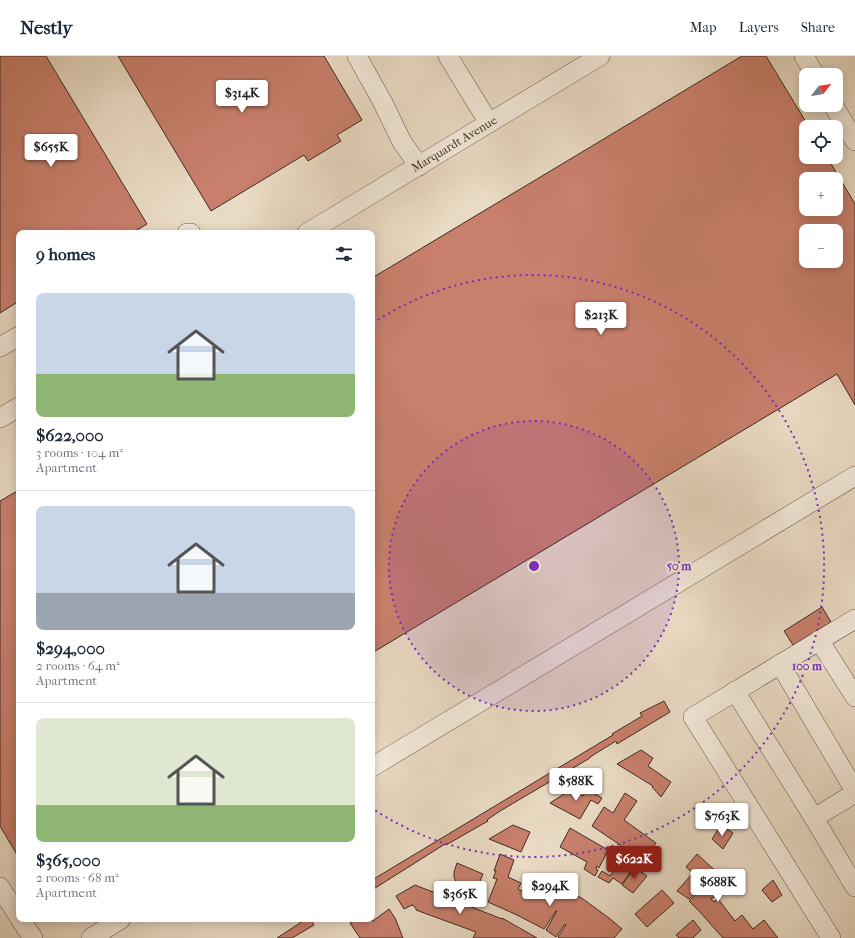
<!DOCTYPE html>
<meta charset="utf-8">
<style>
body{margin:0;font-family:"IM FELL French Canon",serif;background:#f6f6f7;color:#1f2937;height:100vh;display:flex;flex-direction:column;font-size:15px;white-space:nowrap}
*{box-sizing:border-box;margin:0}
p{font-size:13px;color:#747a83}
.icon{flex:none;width:22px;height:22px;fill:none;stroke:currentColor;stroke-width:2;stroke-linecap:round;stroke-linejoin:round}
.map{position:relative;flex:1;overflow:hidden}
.sheet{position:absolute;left:16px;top:174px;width:359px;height:692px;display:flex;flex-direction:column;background:#fff;border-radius:8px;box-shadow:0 2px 10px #0003}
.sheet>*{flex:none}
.needle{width:26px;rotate:59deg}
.controls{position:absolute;left:799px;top:12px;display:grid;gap:8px}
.controls a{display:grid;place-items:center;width:44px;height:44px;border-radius:8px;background:#fff;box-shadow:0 2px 10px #0003;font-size:20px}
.price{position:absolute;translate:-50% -34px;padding:0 9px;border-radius:4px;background:#fff;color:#222;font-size:13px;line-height:26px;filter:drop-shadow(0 1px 2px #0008)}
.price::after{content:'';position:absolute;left:50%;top:24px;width:12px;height:9px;margin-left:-6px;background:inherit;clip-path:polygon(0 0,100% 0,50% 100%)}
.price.active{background:#8f2418;color:#fff}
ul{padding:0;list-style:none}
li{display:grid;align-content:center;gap:8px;height:212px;padding:0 20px}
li+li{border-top:1px solid #e0e1e3}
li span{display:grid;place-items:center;height:124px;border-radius:8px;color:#555}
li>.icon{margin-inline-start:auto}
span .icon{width:72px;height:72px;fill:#fffc;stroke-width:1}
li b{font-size:17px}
h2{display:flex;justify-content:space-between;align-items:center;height:48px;padding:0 20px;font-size:17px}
header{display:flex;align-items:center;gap:24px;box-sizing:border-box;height:56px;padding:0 20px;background:#fff;border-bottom:1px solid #e0e1e3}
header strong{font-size:19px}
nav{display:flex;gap:22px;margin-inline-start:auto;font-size:14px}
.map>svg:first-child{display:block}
.building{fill:#c87f6c;stroke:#3f2b22;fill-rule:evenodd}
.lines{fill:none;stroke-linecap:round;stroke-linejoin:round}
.minor-casing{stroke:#6a574a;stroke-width:20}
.minor{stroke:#f1e7d8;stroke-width:19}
.ring{fill:none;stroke:#7b2cbf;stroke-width:2;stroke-dasharray:2 4}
.labels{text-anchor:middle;stroke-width:4;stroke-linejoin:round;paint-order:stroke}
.street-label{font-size:12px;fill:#3f2b22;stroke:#f1e7d8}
.centre{fill:#7b2cbf;stroke:#f1e7d8;stroke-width:2}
.ring-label{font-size:12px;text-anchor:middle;font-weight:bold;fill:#7b2cbf;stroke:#f1e7d8;stroke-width:4;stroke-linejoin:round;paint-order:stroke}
</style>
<header>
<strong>Nestly</strong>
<nav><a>Map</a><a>Layers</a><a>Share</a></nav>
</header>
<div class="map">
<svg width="855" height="882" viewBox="0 0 855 882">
<rect width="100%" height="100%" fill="#e9dac3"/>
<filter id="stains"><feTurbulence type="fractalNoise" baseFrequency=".005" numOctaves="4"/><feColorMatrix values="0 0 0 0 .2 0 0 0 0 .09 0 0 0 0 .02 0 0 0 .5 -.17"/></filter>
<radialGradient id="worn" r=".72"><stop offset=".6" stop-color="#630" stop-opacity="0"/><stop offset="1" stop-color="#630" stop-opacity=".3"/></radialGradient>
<g class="building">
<polygon points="0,0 46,0 147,168 132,177 19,177 19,245 0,257"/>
<polygon points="118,0 324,0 362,64 337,79 341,85 308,105 304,99 211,155"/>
<path d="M742 0H766L809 71H806V101H827L855 148V349L837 318 372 597V222ZM806 123H836V153H806ZM806 175H836V205H806Z"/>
<polygon points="19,434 19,802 0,770 0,445"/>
<polygon points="822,551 831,566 793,589 784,575"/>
<polygon points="664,645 670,656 617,688 616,685 590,701 590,702 500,755 487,764 488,765 446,789 445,788 372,834 372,824 613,679 612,678 642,660 640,657"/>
<polygon points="641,694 653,702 648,710 671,726 661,741 652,731 653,730 617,708"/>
<polygon points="572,733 583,740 587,733 602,742 598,748 591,744 580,763 550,747"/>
<polygon points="625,737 637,745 624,764 656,787 644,805 592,770 604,751 613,757"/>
<polygon points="513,769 530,776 521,796 489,783"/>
<polygon points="721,769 733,777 723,793 712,783"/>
<polygon points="570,772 608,794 599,812 597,810 596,813 598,814 595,820 584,813 587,806 560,791"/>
<polygon points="500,798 514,804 508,821 521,827 518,833 532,840 543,818 583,843 609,862 622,873 614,882 559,882 558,881 566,869 565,868 556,881 546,874 557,855 556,855 544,873 517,859 488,846 497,823 493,822 496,815 494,815"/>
<polygon points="697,798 721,820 731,831 719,843 715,840 711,843 714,846 718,843 735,865 742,859 753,873 764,864 778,882 723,882 699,855 689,845 704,831 708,835 709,834 705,828 689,843 677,835 693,817 686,811"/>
<polygon points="622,802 634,811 622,828 613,822 609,827 598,821 602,815 610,820"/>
<polygon points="457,807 483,818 474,839 461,834 456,826 454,821 454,816"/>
<polygon points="635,811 647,820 633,837 622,829"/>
<polygon points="773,824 782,839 772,846 762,834"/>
<polygon points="415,829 502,863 502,862 537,882 473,882 476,876 416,854 416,852 412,849 404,853 396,840"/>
<polygon points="662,834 674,847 647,871 635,858"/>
<polygon points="389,853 395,862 403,882 360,882 350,867 357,863 372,863 373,865"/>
<polygon points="306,863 310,863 314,869 292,882 277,882"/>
<polygon points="693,864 701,874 693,882 679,882 676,879"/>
</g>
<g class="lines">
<defs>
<g id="minor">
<polyline points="357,0 382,45 402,86 419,110"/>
<polyline points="448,0 489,67"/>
<polyline points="804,0 815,19"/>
<polyline points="833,49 855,85"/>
<polyline points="187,177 191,177"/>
<polyline points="307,177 600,0"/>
<polyline points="0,291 19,280"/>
<polyline points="0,362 19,351"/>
<polyline points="819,584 855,641"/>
<polyline points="780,608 855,735"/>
<polyline points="735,635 814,762"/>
<polyline points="372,711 855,420"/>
<polyline points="855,737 814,762 855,831"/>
<polyline points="0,831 19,861"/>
<polyline points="20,863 33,882"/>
<polyline points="91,882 121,863"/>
<polyline points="831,882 693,661 855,563"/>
</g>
</defs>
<use href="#minor" class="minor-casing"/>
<use href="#minor" class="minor"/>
</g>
<circle cx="534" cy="510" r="145" fill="#7b2cbf" fill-opacity=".12"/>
<g class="ring">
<circle cx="534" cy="510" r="145"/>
<path d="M373 267A291 291 0 1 1 373 753"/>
</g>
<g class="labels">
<g class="street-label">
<text transform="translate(454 88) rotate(-31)" y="4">Marquardt Avenue</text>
</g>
</g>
<circle cx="534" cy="510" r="6" class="centre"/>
<g class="ring-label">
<text x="679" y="514">50 m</text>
<text x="807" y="614">100 m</text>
</g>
<rect width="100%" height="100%" filter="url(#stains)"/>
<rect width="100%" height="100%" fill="url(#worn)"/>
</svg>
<div class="controls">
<a><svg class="needle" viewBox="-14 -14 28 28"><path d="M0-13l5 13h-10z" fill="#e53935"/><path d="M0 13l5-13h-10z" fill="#747a83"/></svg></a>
<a><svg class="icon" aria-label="locate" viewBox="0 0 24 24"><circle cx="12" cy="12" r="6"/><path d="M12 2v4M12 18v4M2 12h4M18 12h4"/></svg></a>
<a>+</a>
<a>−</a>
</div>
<b class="price" style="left:242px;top:58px">$314K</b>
<b class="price" style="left:51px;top:112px">$655K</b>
<b class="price" style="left:601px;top:280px">$213K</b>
<b class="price" style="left:576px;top:746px">$588K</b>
<b class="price" style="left:722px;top:781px">$763K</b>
<b class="price active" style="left:634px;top:824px">$622K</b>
<b class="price" style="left:718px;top:847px">$688K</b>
<b class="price" style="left:550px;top:851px">$294K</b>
<b class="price" style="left:460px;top:859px">$365K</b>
<section class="sheet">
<h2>9 homes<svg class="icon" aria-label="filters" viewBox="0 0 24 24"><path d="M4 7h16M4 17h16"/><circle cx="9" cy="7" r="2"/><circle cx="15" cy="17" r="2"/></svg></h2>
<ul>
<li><span style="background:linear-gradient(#c9d6e8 65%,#8fb573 0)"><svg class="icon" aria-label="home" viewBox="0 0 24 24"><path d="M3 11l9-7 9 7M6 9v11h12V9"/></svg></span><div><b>$622,000</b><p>3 rooms · 104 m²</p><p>Apartment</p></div></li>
<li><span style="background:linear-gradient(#c9d6e8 70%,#9aa5b1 0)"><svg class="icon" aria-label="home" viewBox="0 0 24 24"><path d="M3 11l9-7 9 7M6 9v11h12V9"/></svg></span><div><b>$294,000</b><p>2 rooms · 64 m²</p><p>Apartment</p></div></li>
<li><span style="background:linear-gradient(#dfe7d0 70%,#8fb573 0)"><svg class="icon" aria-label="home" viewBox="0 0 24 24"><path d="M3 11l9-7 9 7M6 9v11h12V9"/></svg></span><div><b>$365,000</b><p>2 rooms · 68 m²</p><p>Apartment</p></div></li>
</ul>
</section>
</div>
